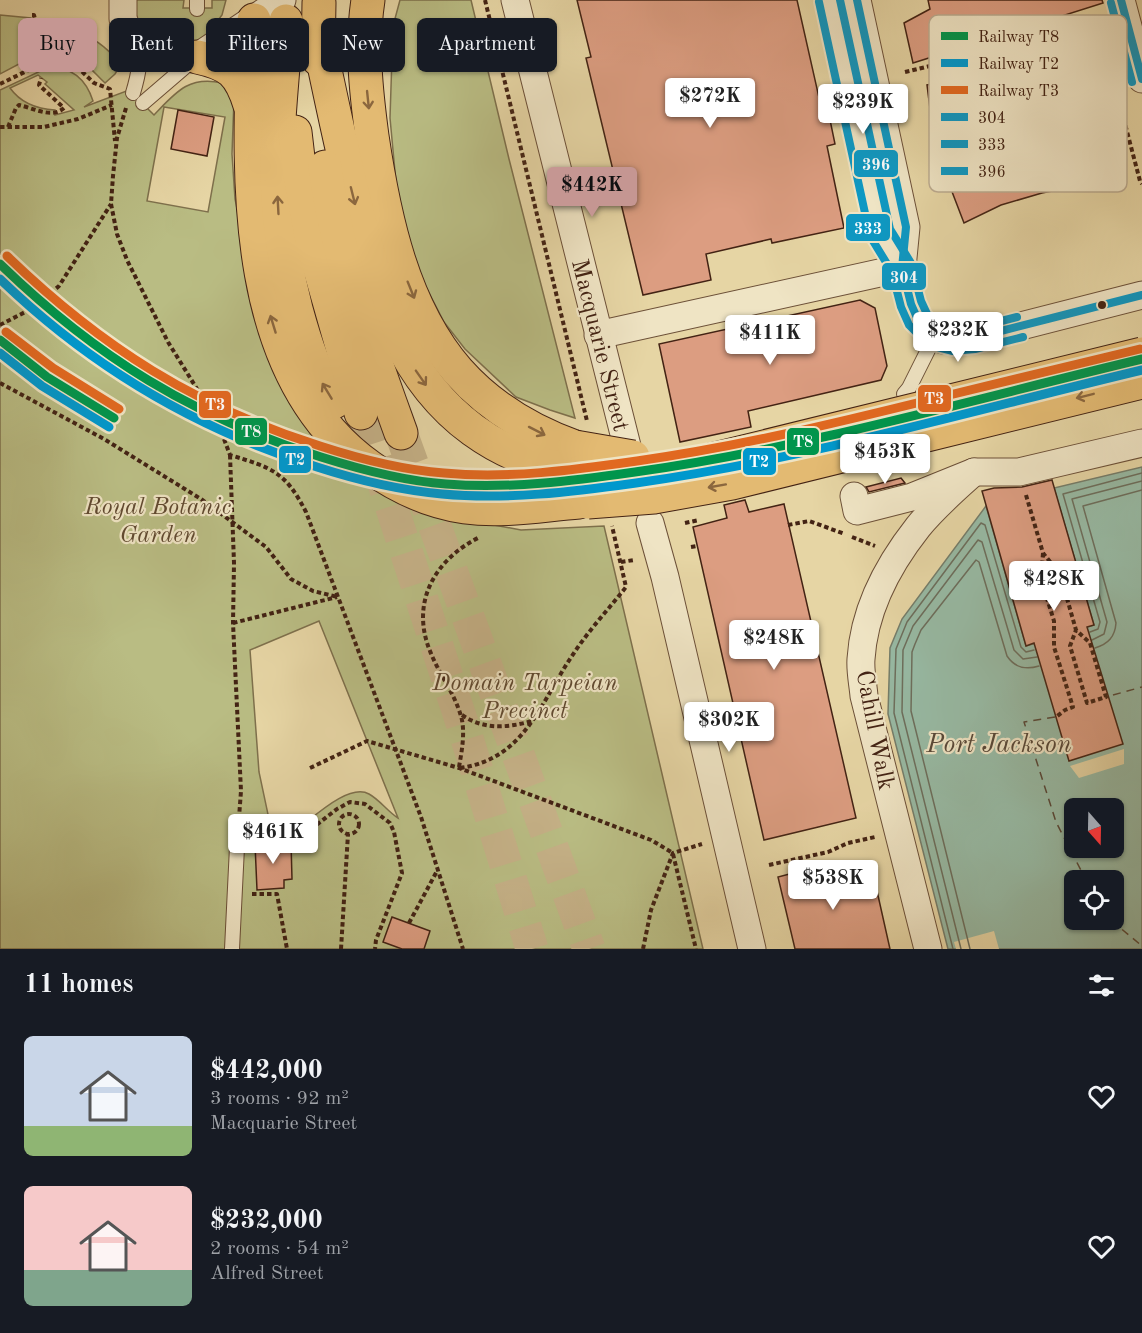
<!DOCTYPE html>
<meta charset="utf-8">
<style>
body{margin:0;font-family:"Old Standard TT",serif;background:#20242c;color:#f1f3f6;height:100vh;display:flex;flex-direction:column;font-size:22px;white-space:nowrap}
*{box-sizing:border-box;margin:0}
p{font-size:20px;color:#9ea1a6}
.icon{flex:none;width:33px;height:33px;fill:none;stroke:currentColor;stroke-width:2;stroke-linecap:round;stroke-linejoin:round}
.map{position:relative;height:949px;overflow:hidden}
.side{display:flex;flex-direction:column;background:#171b24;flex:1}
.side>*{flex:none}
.guide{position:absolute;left:18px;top:18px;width:600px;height:54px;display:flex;gap:12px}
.needle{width:39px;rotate:160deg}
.tools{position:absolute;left:1064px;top:798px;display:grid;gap:12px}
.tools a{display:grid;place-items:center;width:60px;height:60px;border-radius:9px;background:#171b24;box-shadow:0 2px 4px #0004;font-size:30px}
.price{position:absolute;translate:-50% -51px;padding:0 14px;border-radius:6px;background:#fff;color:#222;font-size:20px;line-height:39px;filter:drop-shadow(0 2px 3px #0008)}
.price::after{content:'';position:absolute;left:50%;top:36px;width:18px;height:14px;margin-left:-9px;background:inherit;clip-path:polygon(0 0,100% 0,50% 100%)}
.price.current{background:#c59692;color:#111}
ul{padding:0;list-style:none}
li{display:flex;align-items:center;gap:18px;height:150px;padding:0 24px}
li span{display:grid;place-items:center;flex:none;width:168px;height:120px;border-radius:9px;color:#555}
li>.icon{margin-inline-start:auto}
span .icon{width:72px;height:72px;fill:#fffc;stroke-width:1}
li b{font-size:26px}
h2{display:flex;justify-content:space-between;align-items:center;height:72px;padding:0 24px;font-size:26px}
.tag{padding:0 21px;border-radius:9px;background:#171b24;box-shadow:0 2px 4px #0004;font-size:21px;line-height:54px}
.tag.current{background:#c59692;color:#111}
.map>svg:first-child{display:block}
.green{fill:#b9bc83;stroke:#7e704c;stroke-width:1.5;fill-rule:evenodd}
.water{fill:#97b9a3;stroke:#757d6a;stroke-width:1.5;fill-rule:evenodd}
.pier{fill:#e6d5a4}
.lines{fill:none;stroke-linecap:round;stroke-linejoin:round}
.shore{stroke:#6d6e5c;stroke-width:1.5}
.ferry{stroke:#584838;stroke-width:1.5;stroke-dasharray:8 6;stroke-linecap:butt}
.building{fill:#dc9d81;stroke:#432314;stroke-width:1.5}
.highway-tunnel{stroke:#c5b187;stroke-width:33;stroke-dasharray:33 16;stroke-linecap:butt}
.lane-casing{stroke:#6c5038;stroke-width:16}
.street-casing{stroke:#6c5038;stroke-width:29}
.highway-casing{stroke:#432314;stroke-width:35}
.path{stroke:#432314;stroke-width:4;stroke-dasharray:4.5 3;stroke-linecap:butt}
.lane{stroke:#efe4c4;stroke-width:14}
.street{stroke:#efe4c4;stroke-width:27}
.highway{stroke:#e3ba72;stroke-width:33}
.highway-bridge-casing{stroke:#432314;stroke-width:35;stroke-linecap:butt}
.highway-bridge{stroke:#e3ba72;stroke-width:33}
.bus-1-casing{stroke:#efe4c4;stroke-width:12}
.bus-2-casing{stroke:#efe4c4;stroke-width:12}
.bus-3-casing{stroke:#efe4c4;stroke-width:12}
.bus-1{stroke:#0d98c3;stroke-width:8}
.bus-2{stroke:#0d98c3;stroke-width:8}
.bus-3{stroke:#0d98c3;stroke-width:8}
.rail-1-casing{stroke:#efe4c4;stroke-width:14}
.rail-2-casing{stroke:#efe4c4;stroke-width:14}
.rail-3-casing{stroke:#efe4c4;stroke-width:14}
.rail-1{stroke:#00954c;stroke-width:9}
.rail-2{stroke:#0098cd;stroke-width:9}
.rail-3{stroke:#e16820;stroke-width:9}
.oneway{stroke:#8b673e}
.bus-dot{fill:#432314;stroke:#efe4c4;stroke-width:2}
.labels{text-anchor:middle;stroke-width:4.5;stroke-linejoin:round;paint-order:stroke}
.street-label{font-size:24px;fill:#432314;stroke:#efe4c4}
.park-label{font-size:24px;font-style:italic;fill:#604930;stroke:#efe4c4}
.water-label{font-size:26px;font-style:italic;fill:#584838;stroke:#efe4c4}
.key{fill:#efe4c4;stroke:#bbaa8f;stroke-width:1.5}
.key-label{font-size:16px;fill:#432314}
.line-badge{stroke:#efe4c4;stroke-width:2}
.badge-label{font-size:16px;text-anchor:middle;font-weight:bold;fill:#fff}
</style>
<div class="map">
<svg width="1142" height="949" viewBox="0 0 1142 949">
<rect width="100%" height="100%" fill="#e6d5a4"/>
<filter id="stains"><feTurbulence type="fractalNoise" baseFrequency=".00333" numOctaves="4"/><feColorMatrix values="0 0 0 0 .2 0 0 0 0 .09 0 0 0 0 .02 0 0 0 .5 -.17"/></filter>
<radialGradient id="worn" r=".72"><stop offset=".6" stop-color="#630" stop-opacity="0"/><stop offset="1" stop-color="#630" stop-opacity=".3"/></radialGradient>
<g class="green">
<polygon points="136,0 184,0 183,8 212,8 212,0 226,0 222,15 203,40 174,50 141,31 136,14"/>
<polygon points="400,0 471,0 509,159 575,418 550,410 516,397 465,349 444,322 407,250 398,204 390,118 393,26"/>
<path d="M0 15 31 18C38 40 64 29 81 34 95 38 114 53 120 66L115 74 105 83C97 76 89 65 79 60 60 50 38 56 19 63V64L0 74Z"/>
<path d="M49 67C72 67 86 79 93 101L84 107 129 90 154 115C175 93 189 75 222 83L234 99 232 154 235 199 246 254 317 432 333 456 365 476 472 521 521 530 604 526 703 949H0V90ZM38 75 47 82 45 84 74 110 55 115V110C37 109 20 102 10 88ZM164 107 225 117 208 212 147 201ZM319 621 398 818C388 812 380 800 369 794 349 783 314 817 299 828L295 824 271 841 269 819 259 772 250 650Z"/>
</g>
<path class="water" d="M1142 467V949H948L888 714 890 648 902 619 986 506 1026 646 1094 625 1054 488ZM1074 808H1113V848H1074ZM1074 880H1113V920H1074Z"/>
<g class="pier">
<polygon points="1124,749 1124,764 1079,778 1070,766"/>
<polygon points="994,931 999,949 956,949 954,942"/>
</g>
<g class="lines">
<g class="shore">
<polyline points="1090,632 1098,629 1100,622 1063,494 1142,473"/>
<polyline points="1092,640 1104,634 1107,622 1072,499 1142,481"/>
<path d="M1095 648C1108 644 1115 637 1116 623L1083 506 1142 490"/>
<polyline points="953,949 894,713 896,649 907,622 981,523 985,525 1021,647 1026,652 1034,650"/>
<polyline points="961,949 902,712 903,650 913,626 978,540 982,542 1014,650 1023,659 1037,657"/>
<path d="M970 949 911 711 912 652 915 644 921 630 976 560 979 562 1007 656C1015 668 1026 670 1039 666"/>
</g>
<g class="ferry">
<polyline points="1113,695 1142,687"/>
<polyline points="1055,717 1024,722 1056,822 1086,880"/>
<polyline points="1113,919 1118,926 1142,946"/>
</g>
</g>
<g class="building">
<polygon points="577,0 797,0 822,111 828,110 835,144 827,146 844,228 772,243 771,239 706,254 711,280 643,295 586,58 591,57"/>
<polygon points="928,0 1102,0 1103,3 913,63 904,23 930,9"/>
<polygon points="1091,42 1109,89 1073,102 1081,131 1120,132 1125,182 1083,185 1042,193 1001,205 964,223 946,176 979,159 970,128 933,133 927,85 1011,72 1051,59"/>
<polygon points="178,110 214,117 207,156 171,149"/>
<polygon points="860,300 875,308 887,366 881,380 748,411 751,427 680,442 659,344"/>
<polygon points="901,478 905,483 869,492 866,487"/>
<polygon points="1052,480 1094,625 1087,627 1123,744 1069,761 1034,643 1026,646 982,491 994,488 1022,487"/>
<polygon points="745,500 749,512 784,504 856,818 764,840 693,527 727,518 724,505"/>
<polygon points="291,842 292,879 284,880 284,888 257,890 255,844"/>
<polygon points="839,861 844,880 857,877 877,891 890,949 795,949 778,877"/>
<polygon points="392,917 430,931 424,949 402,949 383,942"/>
</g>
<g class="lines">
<g class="highway-tunnel">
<polyline points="361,413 465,732 532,949"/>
<polyline points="401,433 589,949"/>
</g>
<defs>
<g id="lane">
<polyline points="197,9 197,0"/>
<path d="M133 93C138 76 143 58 134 43"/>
<polyline points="143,103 193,60"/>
<polyline points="904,394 909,388 935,336"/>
<polyline points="232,949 237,847"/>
</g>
<g id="street">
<polyline points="123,0 123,19 133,42 157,54 175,57 197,57 282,0"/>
<polyline points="515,0 627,446"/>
<polyline points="829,0 880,233 902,268"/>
<polyline points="857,0 906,227 902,268 911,304 918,320 935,336 943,340 962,341 1142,295"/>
<polyline points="1121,0 1142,79"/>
<polyline points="598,335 902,268"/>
<polyline points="854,496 857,511 912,497 974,472 1019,472 1142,443"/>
<polyline points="650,523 665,577 752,949"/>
<path d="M928 949 864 696C863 684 860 671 861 659 864 610 888 565 918 527 934 507 955 489 974 472"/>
</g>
<g id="highway">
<path d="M368 0C361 45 366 91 372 136 384 217 403 308 458 371 490 407 530 431 575 447"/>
<path d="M254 20C249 166 235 372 370 467 398 487 431 502 465 507 503 512 541 505 579 502"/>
<path d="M286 21C284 70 277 119 277 168 277 216 284 262 296 309 305 342 315 374 334 402"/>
<path d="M318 37C331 97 343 158 359 219 380 300 402 378 473 430 506 454 540 467 581 472"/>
<path d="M197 57C230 64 240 73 250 105"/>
<polyline points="318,59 319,3"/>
<polyline points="295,132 300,175 312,241 361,413"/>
<path d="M325 167C337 258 370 347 401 433"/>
</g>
</defs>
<use href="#lane" class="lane-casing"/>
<use href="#street" class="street-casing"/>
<use href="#highway" class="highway-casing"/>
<g class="path">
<polyline points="485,0 587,421"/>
<polyline points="32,15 34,15 35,19"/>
<polyline points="988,52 991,47 1034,32 1034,20"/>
<polyline points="905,72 988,52 1099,21"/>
<polyline points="1114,82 1140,181 1142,184"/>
<polyline points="0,84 45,62 65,63 75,65 94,83 110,89 115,141"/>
<path d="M126 108 117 138 113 176 111 204 117 234 127 260 168 342 218 423 230 455C272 468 285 471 306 512L421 817 463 949"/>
<polyline points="0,127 44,127 78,119 112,105"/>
<path d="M8 127 16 108 19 105C33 108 52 119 64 108L39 85 41 78"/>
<polyline points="0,325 33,308 59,286 111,204"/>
<polyline points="0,383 104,439 201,499 266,547 291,579 313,591 338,597"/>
<polyline points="230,455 234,563 233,623 241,791 238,831"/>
<polyline points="1026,495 1043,553 1060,574 1076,630 1090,643 1106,697 1087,703 1070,646 1076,630"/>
<polyline points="685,523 699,520"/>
<polyline points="788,525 809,521 845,534"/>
<polyline points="852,537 875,546"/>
<polyline points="691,547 697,546"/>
<polyline points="1043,553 1041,579 1054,621 1054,647 1073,707 1065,710 1056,717"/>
<polyline points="621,562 634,560"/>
<polyline points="233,623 337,597"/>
<path d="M462 715C484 730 507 728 532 721"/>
<path d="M459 767C462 750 466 729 460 713 453 691 438 672 430 651 410 602 435 559 480 537"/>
<polyline points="310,768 367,741 459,768 651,840 673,853"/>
<path d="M460 768C525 759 540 703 572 656 588 631 608 610 626 587L612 526"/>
<circle cx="349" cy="824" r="10"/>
<polyline points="293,843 337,809 350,802 365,804 390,823 394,832 402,873 376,940 375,949"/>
<polyline points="673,854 696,949"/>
<polyline points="769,865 828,852 848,843 875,837"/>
<polyline points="252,894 277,894 287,949"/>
<polyline points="409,923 437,871"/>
<polyline points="341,949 348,834"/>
<polyline points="643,949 651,910 673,853 702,844"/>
</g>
<use href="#lane" class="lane"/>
<use href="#street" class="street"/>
<use href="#highway" class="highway"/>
<defs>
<g id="highway-bridge">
<polyline points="575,447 633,457"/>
<polyline points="581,472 630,475 670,470 1142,354"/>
<polyline points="588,502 654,497 732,483 1142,382"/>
</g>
</defs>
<use href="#highway-bridge" class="highway-bridge-casing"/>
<use href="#highway-bridge" class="highway-bridge"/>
<defs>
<g id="bus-1">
<polyline points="857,0 906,227 902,268 911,304 918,320 935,336 943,340 962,341 1142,295"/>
<polyline points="1121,0 1142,79"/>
</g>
<g id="bus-2">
<polyline points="819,2 870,236 892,272 901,307 909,325 929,345 952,351 975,349 1023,337"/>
<polyline points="1111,3 1132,82"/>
</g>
<polyline id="bus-3" points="840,0 890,229 911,263 921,301 927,314 940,327 954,330 970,329 1017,317"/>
</defs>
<use href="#bus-1" class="bus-1-casing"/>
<use href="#bus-2" class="bus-2-casing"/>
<use href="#bus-3" class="bus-3-casing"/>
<use href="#bus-1" class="bus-1"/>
<use href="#bus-2" class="bus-2"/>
<use href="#bus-3" class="bus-3"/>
<defs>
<g id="rail-1">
<path d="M0 264C96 357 193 417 321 457 362 470 404 481 446 484 509 489 573 481 635 472 806 448 974 399 1142 359"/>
<polyline points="0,340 47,377 114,418"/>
</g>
<g id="rail-2">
<path d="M0 279C90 366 196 429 317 467 357 480 399 490 442 494 506 500 572 492 636 483 807 459 974 410 1142 370"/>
<polyline points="0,353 42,386 109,427"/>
</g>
<g id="rail-3">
<path d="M7 256C101 347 196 407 320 446 360 459 402 470 444 473 508 479 574 470 637 461 737 447 836 423 933 399 1002 382 1071 365 1140 349"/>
<polyline points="6,332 53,368 119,409"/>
</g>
</defs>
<use href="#rail-1" class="rail-1-casing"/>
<use href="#rail-2" class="rail-2-casing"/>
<use href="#rail-3" class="rail-3-casing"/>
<use href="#rail-1" class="rail-1"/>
<use href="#rail-2" class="rail-2"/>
<use href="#rail-3" class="rail-3"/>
</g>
<defs><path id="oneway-shaft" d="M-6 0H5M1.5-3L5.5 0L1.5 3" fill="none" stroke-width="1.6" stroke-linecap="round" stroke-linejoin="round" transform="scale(1.5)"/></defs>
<g class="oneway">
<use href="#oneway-shaft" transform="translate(368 100) rotate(84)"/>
<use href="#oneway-shaft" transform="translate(353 196) rotate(76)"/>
<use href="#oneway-shaft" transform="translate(278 205) rotate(-93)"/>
<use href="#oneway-shaft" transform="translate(411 290) rotate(68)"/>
<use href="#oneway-shaft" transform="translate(273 324) rotate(-107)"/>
<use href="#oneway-shaft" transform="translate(421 378) rotate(55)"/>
<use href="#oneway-shaft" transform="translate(327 391) rotate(-121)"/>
<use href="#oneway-shaft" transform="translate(1085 396) rotate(166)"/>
<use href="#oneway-shaft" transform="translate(537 431) rotate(27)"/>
<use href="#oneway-shaft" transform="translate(717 486) rotate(170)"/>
</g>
<circle class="bus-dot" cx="1102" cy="305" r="5"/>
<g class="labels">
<g class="street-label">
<text transform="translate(601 345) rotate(76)" y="8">Macquarie Street</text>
<text transform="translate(876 730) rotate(79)" y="8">Cahill Walk</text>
</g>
<g class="park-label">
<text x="158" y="514">Royal Botanic<tspan x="158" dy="28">Garden</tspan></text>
<text x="525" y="690">Domain Tarpeian<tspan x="525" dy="28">Precinct</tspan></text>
</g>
<g class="water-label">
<text x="999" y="752">Port Jackson</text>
</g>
</g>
<rect x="929" y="15" width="198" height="177" rx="9" class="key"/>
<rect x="941" y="32" width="27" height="8" fill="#00954c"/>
<rect x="941" y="59" width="27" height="8" fill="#0098cd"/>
<rect x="941" y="86" width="27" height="8" fill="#e16820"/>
<rect x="941" y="113" width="27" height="8" fill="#0d98c3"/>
<rect x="941" y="140" width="27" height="8" fill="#0d98c3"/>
<rect x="941" y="167" width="27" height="8" fill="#0d98c3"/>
<g class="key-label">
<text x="978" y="42">Railway T8</text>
<text x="978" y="69">Railway T2</text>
<text x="978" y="96">Railway T3</text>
<text x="978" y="123">304</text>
<text x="978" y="150">333</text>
<text x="978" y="177">396</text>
</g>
<g class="line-badge">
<rect x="853" y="149" width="46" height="29" rx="6" fill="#0d98c3"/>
<rect x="845" y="213" width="46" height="29" rx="6" fill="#0d98c3"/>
<rect x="881" y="262" width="46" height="29" rx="6" fill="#0d98c3"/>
<rect x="917" y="384" width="35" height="29" rx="6" fill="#e16820"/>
<rect x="198" y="390" width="34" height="29" rx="6" fill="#e16820"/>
<rect x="234" y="417" width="34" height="29" rx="6" fill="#00954c"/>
<rect x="786" y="427" width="34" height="29" rx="6" fill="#00954c"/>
<rect x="278" y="445" width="34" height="29" rx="6" fill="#0098cd"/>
<rect x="742" y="447" width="35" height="29" rx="6" fill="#0098cd"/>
</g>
<g class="badge-label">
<text x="876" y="170">396</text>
<text x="868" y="234">333</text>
<text x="904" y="283">304</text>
<text x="934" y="404">T3</text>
<text x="215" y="410">T3</text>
<text x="251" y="437">T8</text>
<text x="803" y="447">T8</text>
<text x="295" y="465">T2</text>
<text x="759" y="467">T2</text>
</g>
<rect width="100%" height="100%" filter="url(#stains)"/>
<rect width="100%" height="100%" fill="url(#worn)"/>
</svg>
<div class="tools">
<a><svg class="needle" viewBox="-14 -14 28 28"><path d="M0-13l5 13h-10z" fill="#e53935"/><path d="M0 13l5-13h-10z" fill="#9ea1a6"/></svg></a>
<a><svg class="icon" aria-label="locate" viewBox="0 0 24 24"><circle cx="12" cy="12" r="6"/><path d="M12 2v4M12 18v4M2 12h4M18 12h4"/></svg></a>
</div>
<b class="price" style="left:710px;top:129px">$272K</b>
<b class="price" style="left:863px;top:135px">$239K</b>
<b class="price current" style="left:592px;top:218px">$442K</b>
<b class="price" style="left:958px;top:363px">$232K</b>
<b class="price" style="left:770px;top:366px">$411K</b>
<b class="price" style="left:885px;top:485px">$453K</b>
<b class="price" style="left:1054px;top:612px">$428K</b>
<b class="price" style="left:774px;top:671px">$248K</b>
<b class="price" style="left:729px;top:753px">$302K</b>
<b class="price" style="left:273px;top:865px">$461K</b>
<b class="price" style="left:833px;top:911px">$538K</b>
<div class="guide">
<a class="tag current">Buy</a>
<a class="tag">Rent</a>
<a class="tag">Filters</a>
<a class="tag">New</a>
<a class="tag">Apartment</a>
</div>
</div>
<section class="side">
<h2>11 homes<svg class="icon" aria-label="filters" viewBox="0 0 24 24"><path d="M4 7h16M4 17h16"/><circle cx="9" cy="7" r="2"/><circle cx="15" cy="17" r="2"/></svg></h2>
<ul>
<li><span style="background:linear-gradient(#c9d6e8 75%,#8fb573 0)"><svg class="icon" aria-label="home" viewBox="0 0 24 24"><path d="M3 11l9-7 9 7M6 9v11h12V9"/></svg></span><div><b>$442,000</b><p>3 rooms · 92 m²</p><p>Macquarie Street</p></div><svg class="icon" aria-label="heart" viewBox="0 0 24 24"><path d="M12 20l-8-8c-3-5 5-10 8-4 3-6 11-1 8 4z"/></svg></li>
<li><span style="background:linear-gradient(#f6c9c9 70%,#7fa58c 0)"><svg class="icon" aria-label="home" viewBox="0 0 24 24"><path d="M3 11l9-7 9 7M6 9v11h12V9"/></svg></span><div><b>$232,000</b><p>2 rooms · 54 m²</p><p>Alfred Street</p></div><svg class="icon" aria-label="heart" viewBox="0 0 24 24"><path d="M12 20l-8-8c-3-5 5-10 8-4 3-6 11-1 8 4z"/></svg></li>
</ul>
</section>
